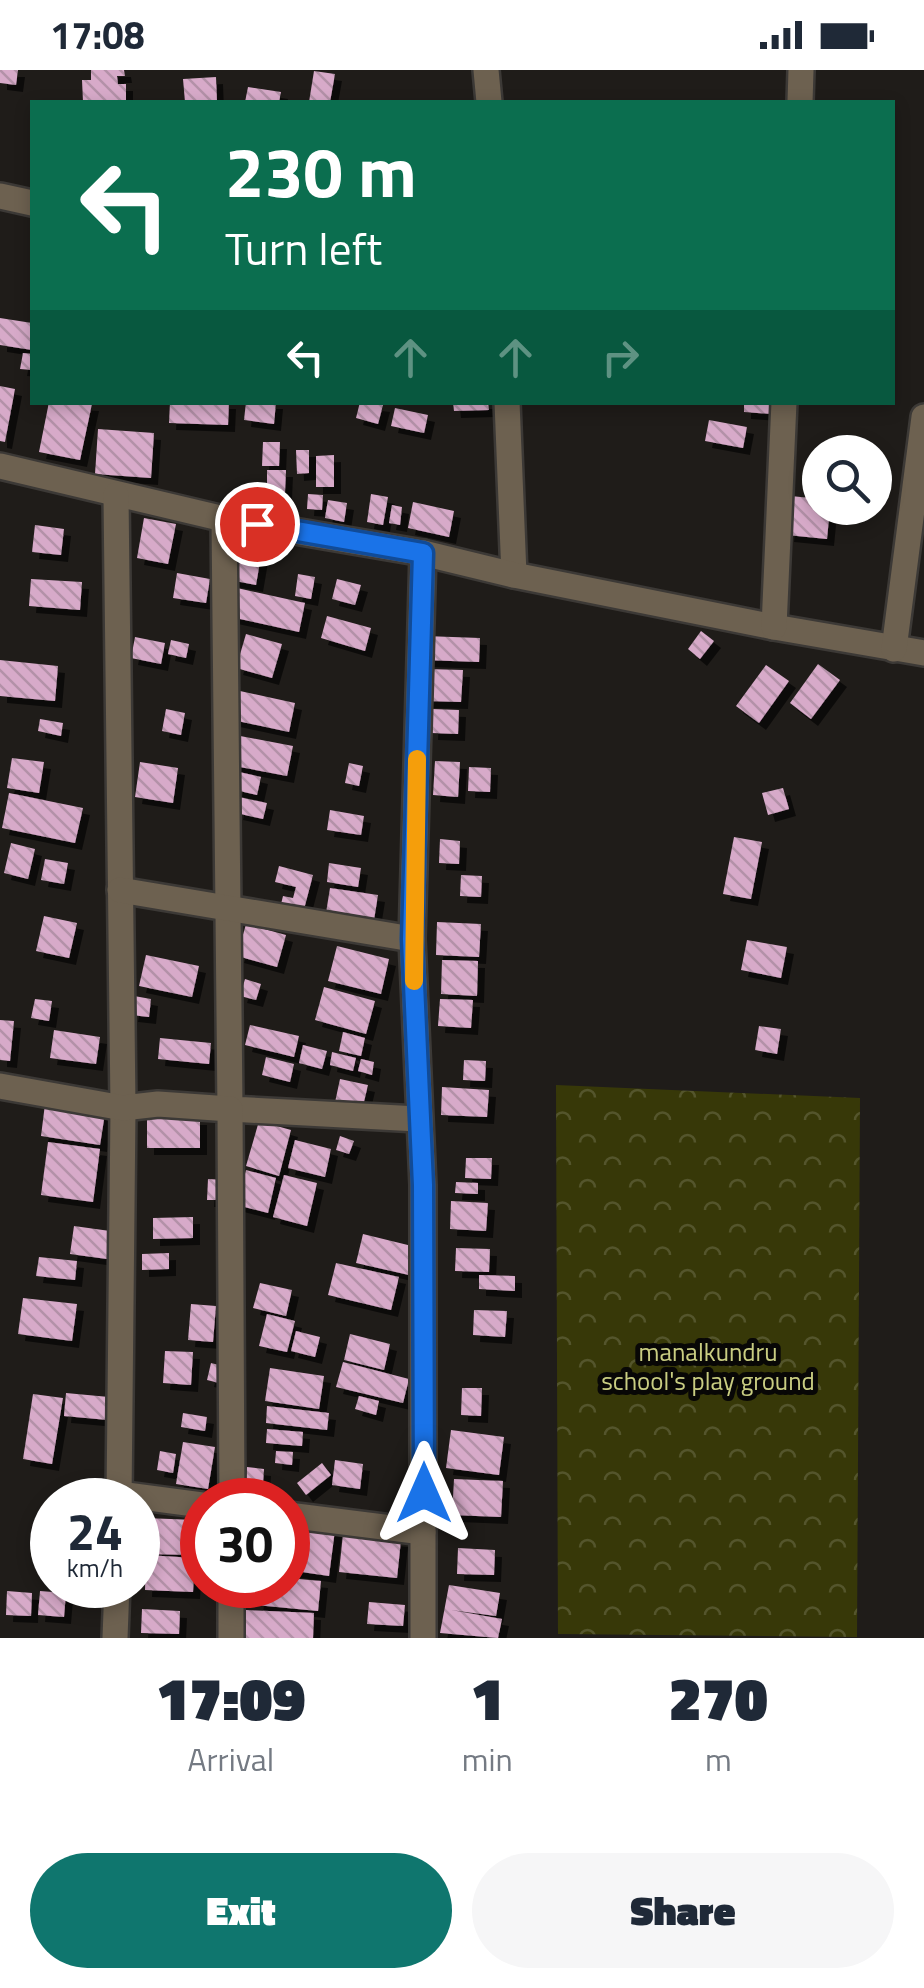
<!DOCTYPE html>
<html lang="en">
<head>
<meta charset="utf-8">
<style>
  body { margin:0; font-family:"Titillium Web",sans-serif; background:#f6f6f7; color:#1f2937; height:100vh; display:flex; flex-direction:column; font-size:38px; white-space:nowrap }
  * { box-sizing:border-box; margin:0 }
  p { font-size:32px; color:#747a83 }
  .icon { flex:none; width:55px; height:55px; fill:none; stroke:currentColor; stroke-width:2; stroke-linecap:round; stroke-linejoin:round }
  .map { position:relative; height:1568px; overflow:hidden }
  .details { display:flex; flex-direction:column; background:#fff; flex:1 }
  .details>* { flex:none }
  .banner { position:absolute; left:30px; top:30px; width:865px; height:305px; border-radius:0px; box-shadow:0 5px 15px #0003; background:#0b6e4f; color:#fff; overflow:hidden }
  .tools { position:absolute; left:802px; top:365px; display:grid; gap:20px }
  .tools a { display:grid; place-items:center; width:90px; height:90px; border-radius:50%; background:#fff; box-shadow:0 5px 15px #0003; font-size:50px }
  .speed { position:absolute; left:30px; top:1408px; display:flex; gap:20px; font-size:50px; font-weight:700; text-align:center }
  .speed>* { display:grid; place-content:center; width:130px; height:130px; border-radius:50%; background:#fff; box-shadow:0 5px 15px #0003; line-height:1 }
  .speed small { font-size:25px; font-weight:400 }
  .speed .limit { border:15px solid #d22; background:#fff; color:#111 }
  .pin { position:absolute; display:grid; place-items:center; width:85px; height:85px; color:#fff; margin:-42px; border:5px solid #fff; border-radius:50%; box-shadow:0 2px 10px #0007 }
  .me { position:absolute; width:110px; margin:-55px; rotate:0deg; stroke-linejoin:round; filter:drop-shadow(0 0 8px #0008) }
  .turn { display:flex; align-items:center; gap:35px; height:210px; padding:0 30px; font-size:45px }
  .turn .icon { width:130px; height:130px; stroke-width:2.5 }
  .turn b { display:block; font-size:70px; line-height:85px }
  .lanes { display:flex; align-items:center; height:95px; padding:0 30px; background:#0003; justify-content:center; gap:50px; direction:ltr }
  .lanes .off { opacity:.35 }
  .eta { display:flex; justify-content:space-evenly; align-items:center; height:170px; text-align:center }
  .eta b { font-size:60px; font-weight:800; line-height:70px }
  .primary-button { display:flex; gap:20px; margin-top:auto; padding:20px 30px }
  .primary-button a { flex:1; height:115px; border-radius:60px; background:#0f766e; color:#fff; font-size:40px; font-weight:800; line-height:115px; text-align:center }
  .primary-button a+a { background:#f6f6f7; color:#1f2937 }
  .status { display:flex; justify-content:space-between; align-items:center; height:70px; padding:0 50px; background:#fff; direction:ltr }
  .status svg { height:28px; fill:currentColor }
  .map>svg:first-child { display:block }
  .park { fill:url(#park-crowns) }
  .building { fill:url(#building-back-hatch); filter:url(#shadow) }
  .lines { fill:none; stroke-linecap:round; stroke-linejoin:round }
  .minor-casing { stroke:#3c3936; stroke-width:30 }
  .minor { stroke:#6d6150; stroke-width:25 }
  .route-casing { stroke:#114b97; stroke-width:25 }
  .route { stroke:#1a73e8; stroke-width:18 }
  .slow { stroke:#f59e0b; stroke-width:18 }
  .labels { text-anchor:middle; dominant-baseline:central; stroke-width:10; stroke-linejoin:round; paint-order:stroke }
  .park-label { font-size:25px; fill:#c9cd82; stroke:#080706 }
</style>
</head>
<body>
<div class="status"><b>17:08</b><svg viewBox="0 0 49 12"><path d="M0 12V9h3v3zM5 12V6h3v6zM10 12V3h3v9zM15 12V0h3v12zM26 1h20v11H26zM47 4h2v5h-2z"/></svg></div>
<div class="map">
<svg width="924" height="1568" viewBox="0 0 924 1568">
  <defs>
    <pattern id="park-crowns" width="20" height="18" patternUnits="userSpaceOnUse" patternTransform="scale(2.5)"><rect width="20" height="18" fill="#373808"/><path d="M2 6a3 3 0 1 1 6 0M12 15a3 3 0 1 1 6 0" fill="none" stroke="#54552c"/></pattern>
    <pattern id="building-back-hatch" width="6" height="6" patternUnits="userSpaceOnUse" patternTransform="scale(2.5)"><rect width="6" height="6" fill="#d7aac9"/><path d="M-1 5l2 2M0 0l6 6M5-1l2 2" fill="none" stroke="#b391a8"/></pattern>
    <filter id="shadow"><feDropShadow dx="7" dy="7" stdDeviation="0" flood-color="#0009"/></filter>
  </defs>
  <rect width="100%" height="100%" fill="#1f1c19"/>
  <path class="park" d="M556 1015 860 1028 857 1567 558 1564Z"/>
  <g class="building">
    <path d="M0 0H18L16 15 0 13Z"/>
    <path d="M91 0H124L125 6H117L118 14H126V32H83L82 10H91Z"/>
    <path d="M314 1 335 4 330 32H309Z"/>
    <path d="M216 7 217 32H185L183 9Z"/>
    <path d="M248 17 281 22 279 32H245Z"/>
    <path d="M0 248 32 253V280L0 275Z"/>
    <path d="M23 283 32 284V300L20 299Z"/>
    <path d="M0 316 15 319 5 372 0 371Z"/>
    <path d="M49 332 92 334 80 390 39 382Z"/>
    <path d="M170 332H229L228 355 169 353Z"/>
    <path d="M246 332H276L274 354 244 350Z"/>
    <path d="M360 332 383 335 378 354 356 348Z"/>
    <path d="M453 332H488L489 340 454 341Z"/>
    <path d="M744 332H772V344L744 342Z"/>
    <path d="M395 338 428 345 424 363 391 356Z"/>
    <path d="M709 350 747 357 743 378 705 371Z"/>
    <path d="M98 359 154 363 151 408 95 404Z"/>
    <path d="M263 372H280L279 396H262Z"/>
    <path d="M296 380H309V403L297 404Z"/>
    <path d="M334 385V417H316V386Z"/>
    <path d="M267 400H286L285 422H267Z"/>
    <path d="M308 424 323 425 322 440 307 439Z"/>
    <path d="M371 424 388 427 383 455 367 452Z"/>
    <path d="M791 426 820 429V438H830L827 469 787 465Z"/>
    <path d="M328 430 347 433 344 452 325 448Z"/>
    <path d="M413 432 454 441 449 467 408 458Z"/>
    <path d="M392 435 402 437 400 455 389 453Z"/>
    <path d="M144 448 176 454 168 494 137 488Z"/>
    <path d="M35 455 64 459 61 485 32 482Z"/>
    <path d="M238 469 263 474 256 515 230 510Z"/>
    <path d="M177 503 210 509 206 533 173 528Z"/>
    <path d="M298 504 315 507 311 529 295 526Z"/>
    <path d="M31 509 82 512 80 540 29 536Z"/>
    <path d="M337 509 361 515 355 535 332 529Z"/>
    <path d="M237 518 305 533 299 562 231 547Z"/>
    <path d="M327 546 371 558 365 581 321 568Z"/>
    <path d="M701 561 714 571 700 589 688 579Z"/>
    <path d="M246 564 282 574 272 608 236 598Z"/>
    <path d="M425 566 480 568 479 592 424 590Z"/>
    <path d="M135 567 165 573 161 594 131 588Z"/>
    <path d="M171 570 189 574 186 588 168 584Z"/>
    <path d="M0 590 58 596 55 631 0 626Z"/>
    <path d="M818 594 840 610 811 649 790 633Z"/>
    <path d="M766 595 789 611 759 653 736 636Z"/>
    <path d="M427 599 463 600 461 632 426 631Z"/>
    <path d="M240 621 295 633 289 662 233 650Z"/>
    <path d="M166 639 185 643 181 665 162 661Z"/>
    <path d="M432 639 459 640 458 664 431 663Z"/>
    <path d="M40 649 63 653 61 666 38 661Z"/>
    <path d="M235 665 293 676 287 706 229 695Z"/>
    <path d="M12 688 44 692 39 723 7 718Z"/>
    <path d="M435 691 460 692 458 727 433 725Z"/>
    <path d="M140 692 178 698 173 733 135 727Z"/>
    <path d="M349 693 363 696 359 716 345 713Z"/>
    <path d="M469 697 491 698 490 722 468 721Z"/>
    <path d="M239 702 261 707 257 725 235 720Z"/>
    <path d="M783 718 789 739 768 745 762 723Z"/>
    <path d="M9 723 83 738 75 773 2 758Z"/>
    <path d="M239 727 267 733 263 749 236 743Z"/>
    <path d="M330 740 364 746 361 765 327 760Z"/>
    <path d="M734 767 762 772 751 829 723 824Z"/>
    <path d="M440 769 460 771 459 794 439 793Z"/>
    <path d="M11 773 35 779 28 809 4 803Z"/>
    <path d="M45 789 68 793 64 814 41 810Z"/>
    <path d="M329 793 361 798 358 817 327 812Z"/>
    <path d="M279 796 313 805 303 843 280 838 283 826 293 828 296 817 275 812Z"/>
    <path d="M461 805 482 806 481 827 460 826Z"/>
    <path d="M330 818 378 825 373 856 325 849Z"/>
    <path d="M44 846 77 853 69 888 36 881Z"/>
    <path d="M437 852 481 854 479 887 436 885Z"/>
    <path d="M246 854 286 865 277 897 237 886Z"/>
    <path d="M747 870 787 877 781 908 741 900Z"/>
    <path d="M337 876 389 889 381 924 328 911Z"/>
    <path d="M146 885 199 896 192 927 139 916Z"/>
    <path d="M442 890 478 891 477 926 441 924Z"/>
    <path d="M245 909 261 914 256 930 240 926Z"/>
    <path d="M324 917 375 931 366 964 315 950Z"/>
    <path d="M134 926 151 929 149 947 131 945Z"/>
    <path d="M35 929 52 931 49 951 31 948Z"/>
    <path d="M440 929 473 930 471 958 438 956Z"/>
    <path d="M0 950 14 951 10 991 0 990Z"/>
    <path d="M250 955 299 966 294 987 245 975Z"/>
    <path d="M759 956 781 959 777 984 755 980Z"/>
    <path d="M54 960 100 967 96 994 50 988Z"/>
    <path d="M343 962 365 968 361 986 339 981Z"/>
    <path d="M160 968 211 973 209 994 158 989Z"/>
    <path d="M303 975 327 981 322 999 299 993Z"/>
    <path d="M332 982 356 988 353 1001 330 995Z"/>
    <path d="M266 987 294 994 290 1012 262 1005Z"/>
    <path d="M361 989 374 992 372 1005 358 1001Z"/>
    <path d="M464 990 486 991 485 1011 463 1010Z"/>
    <path d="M340 1009 368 1015 361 1044 334 1037Z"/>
    <path d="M442 1017 489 1020 487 1047 441 1045Z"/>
    <path d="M45 1034 105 1043 100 1075 41 1066Z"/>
    <rect x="147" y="1048" width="53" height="30"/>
    <path d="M259 1051 291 1060 279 1106 246 1096Z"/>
    <path d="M340 1066 354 1071 349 1084 336 1080Z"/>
    <path d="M295 1070 331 1079 325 1107 288 1098Z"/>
    <path d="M48 1072 100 1079 93 1132 41 1125Z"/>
    <path d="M466 1088H492L491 1109 465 1108Z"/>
    <path d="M246 1100 276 1108 268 1143 237 1135Z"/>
    <path d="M284 1105 317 1113 307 1156 273 1147Z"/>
    <path d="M208 1109 225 1110V1130H207Z"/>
    <path d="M456 1112 478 1113V1124L455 1123Z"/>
    <path d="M451 1131 488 1133 486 1161 450 1159Z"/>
    <path d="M193 1147V1168L153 1169V1148Z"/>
    <path d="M74 1156 110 1161 107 1189 70 1184Z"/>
    <path d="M363 1164 416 1177 409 1205 356 1193Z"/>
    <path d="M456 1178 490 1179 489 1202 455 1201Z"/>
    <path d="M169 1183V1199L142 1200V1184Z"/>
    <path d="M39 1187 77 1191 75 1210 36 1206Z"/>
    <path d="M336 1193 399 1207 391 1240 328 1225Z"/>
    <path d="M479 1205 515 1206V1221L479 1219Z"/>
    <path d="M260 1213 292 1220 286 1246 253 1238Z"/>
    <path d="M23 1228 77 1234 72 1271 18 1264Z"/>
    <path d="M191 1234 216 1236 213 1272 188 1270Z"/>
    <path d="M474 1240 507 1241 505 1267 473 1265Z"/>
    <path d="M267 1244 295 1251 287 1282 259 1276Z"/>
    <path d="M296 1261 320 1267 315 1287 291 1281Z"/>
    <path d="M350 1264 390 1274 384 1300 344 1290Z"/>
    <path d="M165 1281 193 1282 191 1315 163 1313Z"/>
    <path d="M343 1292 409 1309 403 1333 336 1317Z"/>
    <path d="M211 1293 227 1297 223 1314 207 1310Z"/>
    <path d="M270 1298 324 1306 319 1339 265 1331Z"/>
    <path d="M462 1318H482L481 1346 461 1345Z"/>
    <path d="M66 1323 109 1327 108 1350 64 1346Z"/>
    <path d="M33 1324 63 1328 52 1394 23 1389Z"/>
    <path d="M359 1326 379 1331 376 1345 355 1339Z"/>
    <path d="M267 1336 329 1343 327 1360 266 1353Z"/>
    <path d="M183 1343 207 1347 205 1361 181 1357Z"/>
    <path d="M267 1359 303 1362 302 1376 266 1373Z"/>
    <path d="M451 1360 504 1367 499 1405 446 1398Z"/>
    <path d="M183 1372 215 1377 208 1419 176 1414Z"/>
    <path d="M160 1381 176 1384 173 1403 157 1400Z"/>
    <path d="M276 1381 293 1382 292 1395 275 1393Z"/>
    <path d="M335 1390 363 1394 360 1419 332 1415Z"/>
    <path d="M322 1393 331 1405 306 1425 297 1413Z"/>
    <path d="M247 1397 264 1399 263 1413 246 1412Z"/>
    <path d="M454 1409 503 1411 501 1447 452 1445Z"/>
    <path d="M145 1448 196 1450 194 1485 144 1484Z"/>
    <path d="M288 1454 335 1460 329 1506 288 1500Z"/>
    <path d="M343 1464 401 1470 397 1508 339 1502Z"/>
    <path d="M39 1473 52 1474V1503L37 1502Z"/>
    <path d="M458 1478 495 1480 494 1505 457 1504Z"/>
    <path d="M146 1485 195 1488 193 1522 145 1520Z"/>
    <path d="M288 1508 321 1511 318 1541 256 1535 259 1515H288Z"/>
    <path d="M449 1515 500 1523 496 1546 451 1540 502 1549 498 1568 440 1563Z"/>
    <path d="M7 1521 32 1523 31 1546 6 1545Z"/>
    <path d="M40 1521 66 1523 64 1547 38 1545Z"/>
    <path d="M369 1532 405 1535 403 1556 367 1554Z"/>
    <path d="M142 1539 180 1541 179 1564 141 1563Z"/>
    <path d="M246 1540 314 1543 313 1568H245Z"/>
  </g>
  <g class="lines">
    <g class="minor-casing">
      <g id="minor">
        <path d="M486 0 489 32"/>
        <path d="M800 32 801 0"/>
        <path d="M0 126 32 133"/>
        <path d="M507 332 514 505"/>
        <path d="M0 396 224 449 423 483 514 505 774 557 924 583"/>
        <path d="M116 425 123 1038 119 1430"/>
        <path d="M224 449 230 1039 418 1049"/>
        <path d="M774 557 784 332"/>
        <path d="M894 579 924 347"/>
        <path d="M120 820 412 869"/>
        <path d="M0 1016 123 1038 158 1034 230 1039 232 1430"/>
        <path d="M119 1424 202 1435"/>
        <path d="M288 1445 423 1462"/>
        <path d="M115 1568 117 1515"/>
        <path d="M231 1568V1515"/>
        <path d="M423 1568V1115L412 869 423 483"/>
      </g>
    </g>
    <use href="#minor" class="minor"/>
  </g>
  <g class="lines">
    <g class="route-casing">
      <path id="route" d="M257 454 423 483 412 869 423 1115 424 1423"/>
    </g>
    <use href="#route" class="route"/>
    <path class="slow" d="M414 911 417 689"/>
  </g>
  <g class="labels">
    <g class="park-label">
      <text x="708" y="1282">manalkundru<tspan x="708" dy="29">school's play ground</tspan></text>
    </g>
  </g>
</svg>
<div class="tools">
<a><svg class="icon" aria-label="search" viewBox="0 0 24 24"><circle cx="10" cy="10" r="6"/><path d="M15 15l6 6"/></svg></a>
</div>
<div class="speed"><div>24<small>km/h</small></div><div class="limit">30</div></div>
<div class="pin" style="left:257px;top:454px;background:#d93025"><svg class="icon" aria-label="arrive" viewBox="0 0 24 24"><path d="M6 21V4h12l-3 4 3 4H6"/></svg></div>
<svg class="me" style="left:424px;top:1423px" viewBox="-20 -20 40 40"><path d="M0-17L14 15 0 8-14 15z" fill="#1a73e8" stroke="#fff" stroke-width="4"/></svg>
<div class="banner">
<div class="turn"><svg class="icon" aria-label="left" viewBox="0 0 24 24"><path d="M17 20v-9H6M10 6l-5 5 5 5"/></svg><div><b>230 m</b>Turn left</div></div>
<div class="lanes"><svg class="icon" aria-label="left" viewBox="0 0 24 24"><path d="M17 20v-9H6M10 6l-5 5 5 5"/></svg><svg class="icon off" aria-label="ahead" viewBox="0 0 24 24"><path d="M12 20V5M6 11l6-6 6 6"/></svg><svg class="icon off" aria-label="ahead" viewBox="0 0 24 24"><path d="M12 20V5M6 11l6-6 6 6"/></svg><svg class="icon off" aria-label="right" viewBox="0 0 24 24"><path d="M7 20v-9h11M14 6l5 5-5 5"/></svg></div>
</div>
</div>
<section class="details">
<div class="eta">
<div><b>17:09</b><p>Arrival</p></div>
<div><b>1</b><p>min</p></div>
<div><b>270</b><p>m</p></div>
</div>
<div class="primary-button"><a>Exit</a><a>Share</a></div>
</section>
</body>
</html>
